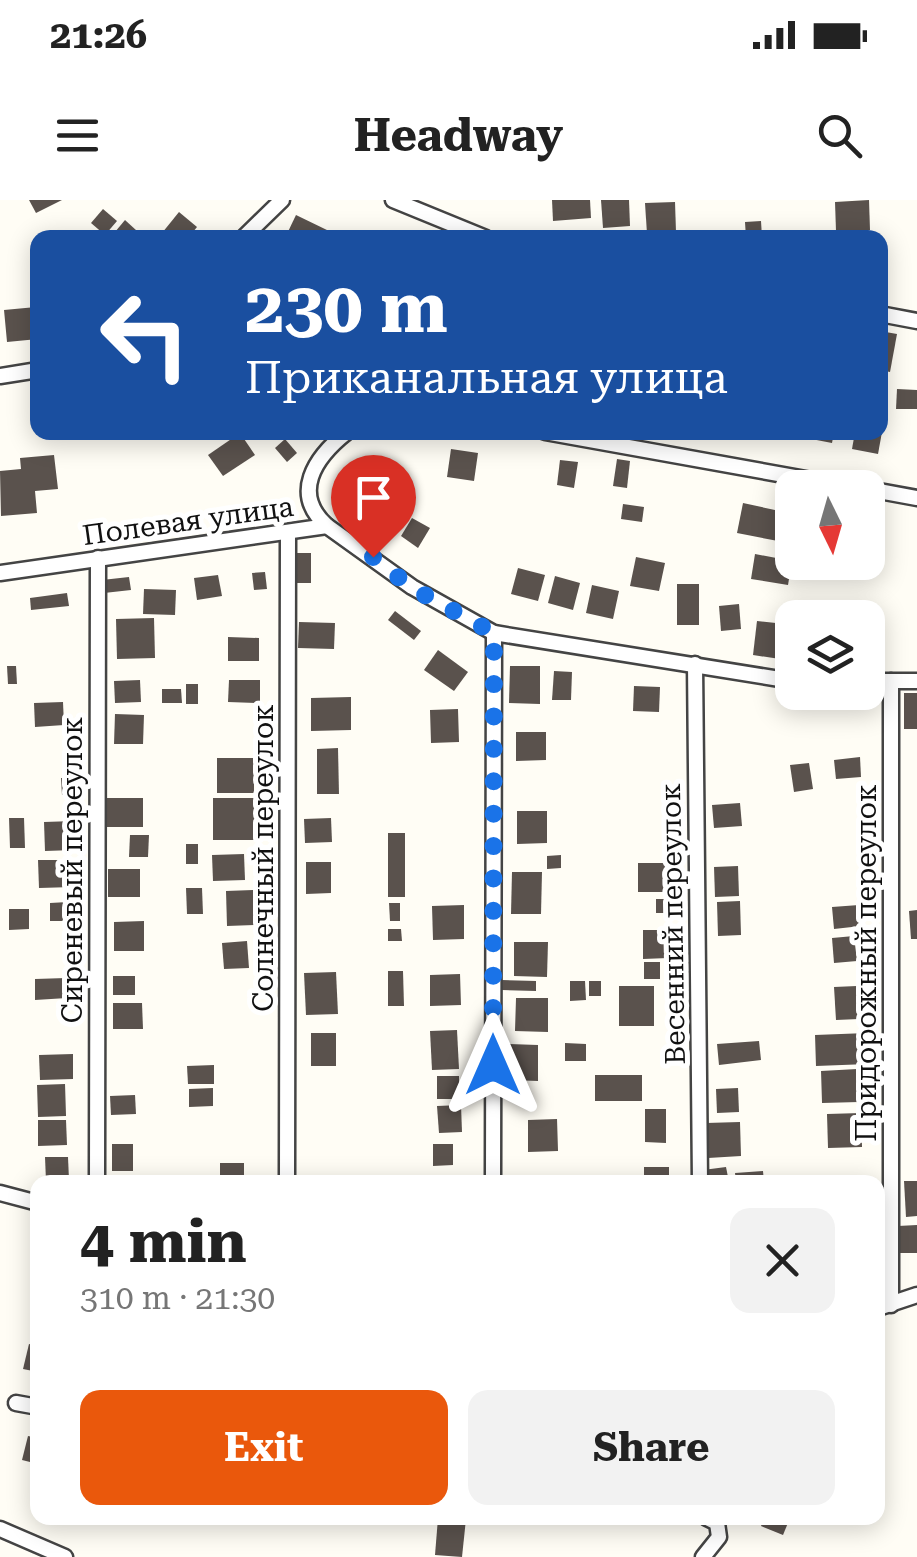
<!DOCTYPE html>
<html lang="en">
<head>
<meta charset="utf-8">
<style>
  body { margin:0; font-family:"Roboto Serif",serif; background:#f2f2f2; color:#222; height:100vh; display:flex; flex-direction:column; font-size:38px; white-space:nowrap }
  * { box-sizing:border-box; margin:0 }
  p { font-size:32px; color:#767676 }
  .icon { flex:none; width:55px; height:55px; fill:none; stroke:currentColor; stroke-width:2; stroke-linecap:round; stroke-linejoin:round }
  .map { position:relative; flex:1; overflow:hidden }
  .drawer { position:absolute; left:30px; top:975px; width:855px; height:350px; display:flex; flex-direction:column; background:#fff; border-radius:20px; box-shadow:0 5px 25px #0003 }
  .drawer>* { flex:none }
  .hud { position:absolute; left:30px; top:30px; width:858px; height:210px; border-radius:20px; box-shadow:0 5px 25px #0003; background:#1a4fa0; color:#fff; overflow:hidden }
  .needle { width:65px; rotate:175deg }
  .buttons { position:absolute; left:775px; top:270px; display:grid; gap:20px }
  .buttons a { display:grid; place-items:center; width:110px; height:110px; border-radius:20px; background:#fff; box-shadow:0 5px 25px #0003; font-size:50px }
  .pin { position:absolute; display:grid; place-items:center; width:85px; height:85px; color:#fff; margin:-102px -42px; border-radius:50% 50% 50% 0; rotate:-45deg; box-shadow:0 0 10px #0007 }
  .pin .icon { rotate:45deg }
  .me { position:absolute; width:110px; margin:-55px; rotate:0deg; stroke-linejoin:round; filter:drop-shadow(0 0 8px #0008) }
  .turn { display:flex; align-items:center; gap:35px; height:210px; padding:0 50px; font-size:45px }
  .turn .icon { width:130px; height:130px; stroke-width:2.5 }
  .turn b { display:block; font-size:70px; line-height:85px }
  .round { display:grid; place-items:center; flex:none; width:105px; height:105px; border-radius:20px; background:#f2f2f2 }
  .summary { display:flex; align-items:center; justify-content:space-between; height:170px; padding:0 50px }
  h1 { font-size:60px; font-weight:700; line-height:75px }
  .action { display:flex; gap:20px; margin-top:auto; padding:20px 50px }
  .action a { flex:1; height:115px; border-radius:20px; background:#ea580c; color:#fff; font-size:40px; font-weight:700; line-height:115px; text-align:center }
  .action a+a { background:#f2f2f2; color:#222 }
  .status { display:flex; justify-content:space-between; align-items:center; height:70px; padding:0 50px; background:#fff; direction:ltr }
  .status svg { height:28px; fill:currentColor }
  header { display:flex; justify-content:space-between; align-items:center; height:130px; padding:0 50px; background:#fff; font-size:45px; font-weight:700 }
  .map>svg:first-child { display:block }
  .building { fill:#5a524d }
  .lines { fill:none; stroke-linecap:round; stroke-linejoin:round }
  .minor-casing { stroke:#444; stroke-width:19 }
  .minor { stroke:#fff; stroke-width:14 }
  .route { stroke:#1a73e8; stroke-width:18; stroke-dasharray:0 32.4 }
  .labels { text-anchor:middle; dominant-baseline:central; stroke-width:10; stroke-linejoin:round; paint-order:stroke }
  .street-label { font-size:28px; fill:#111; stroke:#fff }
</style>
</head>
<body>
<div class="status"><b>21:26</b><svg viewBox="0 0 49 12"><path d="M0 12V9h3v3zM5 12V6h3v6zM10 12V3h3v9zM15 12V0h3v12zM26 1h20v11H26zM47 4h2v5h-2z"/></svg></div>
<header><svg class="icon" aria-label="menu" viewBox="0 0 24 24"><path d="M4 6h16M4 12h16M4 18h16"/></svg>Headway<svg class="icon" aria-label="search" viewBox="0 0 24 24"><circle cx="10" cy="10" r="6"/><path d="M15 15l6 6"/></svg></header>
<div class="map">
<svg width="917" height="1357" viewBox="0 0 917 1357">
  <rect width="100%" height="100%" fill="#fffdf5"/>
  <g class="building">
    <path d="M29 0H62L36 13Z"/>
    <path d="M552 0H590L591 18 553 21Z"/>
    <path d="M601 0H629L630 26 603 28Z"/>
    <path d="M869 0 870 30 836 31 835 2Z"/>
    <path d="M675 2 676 32 647 34 645 3Z"/>
    <path d="M103 9 117 21 105 35 91 23Z"/>
    <path d="M179 12 197 27 188 38H158Z"/>
    <path d="M296 15 329 31 326 38H285Z"/>
    <path d="M125 20 137 31 132 38H110Z"/>
    <path d="M761 21 762 38H746L745 22Z"/>
    <path d="M36 107 38 139 7 142 4 110Z"/>
    <path d="M880 131 897 134 890 172 880 170Z"/>
    <path d="M897 189 917 190V209H896Z"/>
    <path d="M802 232H834L832 243 801 237Z"/>
    <path d="M855 232H882L878 254 852 249Z"/>
    <path d="M240 233 255 255 223 276 208 255Z"/>
    <path d="M285 239 297 253 287 262 275 248Z"/>
    <path d="M451 249 478 253 474 281 447 277Z"/>
    <path d="M54 255 58 289 35 291 37 313 1 316 0 271 21 269 20 258Z"/>
    <path d="M617 259 630 261 627 288 613 286Z"/>
    <path d="M560 260 578 262 574 288 557 285Z"/>
    <path d="M743 303 784 312 778 341 737 333Z"/>
    <path d="M623 304 644 307 642 322 621 319Z"/>
    <path d="M412 318 430 328 418 348 401 336Z"/>
    <path d="M293 353H311V383H292Z"/>
    <path d="M755 354 792 361 788 385 751 379Z"/>
    <path d="M636 357 665 363 659 391 630 386Z"/>
    <path d="M518 368 545 375 538 401 511 394Z"/>
    <path d="M265 372 267 389 254 390 252 373Z"/>
    <path d="M218 375 222 396 197 400 194 378Z"/>
    <path d="M555 376 580 383 573 410 548 403Z"/>
    <path d="M129 377 131 390 104 393 102 380Z"/>
    <rect x="677" y="384" width="22" height="41"/>
    <path d="M592 385 619 391 613 419 586 413Z"/>
    <path d="M144 389 176 390 175 415 143 414Z"/>
    <path d="M67 393 69 406 31 410 30 398Z"/>
    <path d="M837 400 838 418H805V402Z"/>
    <path d="M739 404 741 429 721 431 719 406Z"/>
    <path d="M395 411 421 431 414 440 388 420Z"/>
    <path d="M154 418 155 458 117 459 116 419Z"/>
    <path d="M757 421 785 424 780 459 753 455Z"/>
    <path d="M299 422 335 423 334 449 298 448Z"/>
    <path d="M228 437 259 438V461H228Z"/>
    <path d="M438 450 468 472 454 491 424 470Z"/>
    <path d="M7 466H16L17 484H8Z"/>
    <path d="M510 466H540V504L509 503Z"/>
    <path d="M554 471 572 472 571 500H552Z"/>
    <path d="M140 480 141 502 115 503 114 481Z"/>
    <path d="M229 480H260V503L228 502Z"/>
    <rect x="186" y="484" width="12" height="20"/>
    <path d="M634 486 660 487 659 512 633 511Z"/>
    <path d="M162 489H181L182 503H162Z"/>
    <rect x="904" y="493" width="13" height="36"/>
    <path d="M351 497V530L311 531V498Z"/>
    <path d="M63 502 64 525 35 527 34 503Z"/>
    <path d="M458 509 459 542 431 543 430 510Z"/>
    <path d="M115 514 144 515 143 544H114Z"/>
    <path d="M516 532H546V560L516 561Z"/>
    <path d="M338 548 339 594H317V549Z"/>
    <path d="M860 557 861 577 836 579 834 560Z"/>
    <rect x="217" y="558" width="37" height="35"/>
    <path d="M809 563 813 589 794 592 790 565Z"/>
    <path d="M61 578H76L77 594 62 595Z"/>
    <rect x="103" y="598" width="40" height="29"/>
    <path d="M213 598H264L265 640H213Z"/>
    <path d="M740 603 742 626 714 628 712 605Z"/>
    <path d="M517 611H547V643L517 644Z"/>
    <path d="M9 618H24L25 648H10Z"/>
    <path d="M331 618 332 642 305 643 304 619Z"/>
    <path d="M74 621V650L45 651 44 622Z"/>
    <rect x="388" y="633" width="17" height="64"/>
    <path d="M130 635H149L148 657H129Z"/>
    <rect x="186" y="644" width="12" height="20"/>
    <path d="M244 654 245 680 213 681 212 655Z"/>
    <path d="M561 655V668L547 669V656Z"/>
    <path d="M38 660H72L73 687 39 688Z"/>
    <path d="M306 662H331V693L306 694Z"/>
    <rect x="638" y="663" width="28" height="29"/>
    <path d="M738 666 739 696 715 697 714 667Z"/>
    <rect x="108" y="669" width="32" height="28"/>
    <path d="M512 672H542L541 714H511Z"/>
    <path d="M186 688H202L203 714H187Z"/>
    <path d="M253 690 254 725 227 726 226 691Z"/>
    <rect x="656" y="699" width="19" height="14"/>
    <path d="M740 701 741 735 718 736 717 702Z"/>
    <path d="M68 702 69 721H50V703Z"/>
    <path d="M389 703H400V721H390Z"/>
    <path d="M464 705V739L433 740 432 706Z"/>
    <path d="M859 705 861 726 834 729 832 707Z"/>
    <path d="M9 709H29V729L9 730Z"/>
    <path d="M917 710V739H911L909 711Z"/>
    <path d="M144 721V751H114V722Z"/>
    <path d="M388 729H401L402 741H388Z"/>
    <path d="M643 730H668V758L643 759Z"/>
    <path d="M854 736 857 761 834 763 832 738Z"/>
    <path d="M247 741 249 768 224 769 222 743Z"/>
    <path d="M514 742H548L547 777 514 776Z"/>
    <rect x="644" y="762" width="16" height="17"/>
    <path d="M388 771H403L404 806H388Z"/>
    <path d="M336 772 338 814 306 815 304 773Z"/>
    <path d="M460 774 461 805 430 806V775Z"/>
    <rect x="113" y="776" width="22" height="19"/>
    <path d="M66 778 67 798 35 800V779Z"/>
    <path d="M502 780 536 781V791L502 790Z"/>
    <path d="M570 781H585L586 800 570 801Z"/>
    <rect x="589" y="781" width="12" height="15"/>
    <rect x="619" y="786" width="35" height="40"/>
    <path d="M857 786 859 819 836 820 834 787Z"/>
    <path d="M516 798H548V832L515 831Z"/>
    <path d="M113 803H142L143 829H113Z"/>
    <path d="M457 830 459 869 432 870 430 831Z"/>
    <rect x="311" y="833" width="25" height="33"/>
    <path d="M867 833 868 864 816 866 815 835Z"/>
    <path d="M759 841 761 860 719 865 717 844Z"/>
    <path d="M565 843 586 844V861H565Z"/>
    <path d="M509 844 538 845V881L509 880Z"/>
    <path d="M73 854V879L40 880 39 855Z"/>
    <path d="M214 865V884H188L187 866Z"/>
    <path d="M857 869 859 902 822 903 821 871Z"/>
    <rect x="595" y="875" width="47" height="26"/>
    <rect x="437" y="876" width="22" height="23"/>
    <path d="M65 884 66 916 38 917 37 885Z"/>
    <path d="M213 888V906L189 907V889Z"/>
    <path d="M738 888 739 912 717 913 716 889Z"/>
    <path d="M135 895 136 914 111 915 110 896Z"/>
    <path d="M461 905 462 932 439 933 437 906Z"/>
    <path d="M645 909H666V943L645 942Z"/>
    <path d="M861 913 862 947 828 948 827 914Z"/>
    <path d="M557 919 558 951 528 952V920Z"/>
    <path d="M38 920H66L67 945 38 946Z"/>
    <path d="M740 922 741 956 708 958 706 923Z"/>
    <rect x="112" y="944" width="21" height="27"/>
    <path d="M433 944H453V965L433 966Z"/>
    <path d="M45 957H68L69 980 46 981Z"/>
    <rect x="220" y="963" width="24" height="19"/>
    <rect x="644" y="967" width="25" height="15"/>
    <path d="M726 967 729 982H705L703 970Z"/>
    <path d="M763 971 764 982H736L735 973Z"/>
    <path d="M904 981H917V1016L906 1017Z"/>
    <path d="M917 1025V1053H899L898 1026Z"/>
    <path d="M29 1144 38 1146V1172L23 1169Z"/>
    <path d="M28 1236 38 1238V1264L22 1260Z"/>
    <path d="M438 1318 466 1319 462 1357 435 1355Z"/>
    <path d="M764 1318H790L783 1335 761 1326Z"/>
  </g>
  <g class="lines">
    <g class="minor-casing">
      <g id="minor">
        <path d="M393 0 486 38"/>
        <path d="M243 38 282 0"/>
        <path d="M880 114 917 121"/>
        <path d="M0 176 38 170"/>
        <path d="M545 232 856 288"/>
        <path d="M868 289 917 298"/>
        <path d="M327 326 412 387 494 433 792 481"/>
        <path d="M0 373 327 326C291 294 314 258 347 232"/>
        <path d="M695 464 700 982"/>
        <path d="M868 481H917"/>
        <path d="M891 481V1105"/>
        <path d="M97 982 98 358"/>
        <path d="M287 982 288 333"/>
        <path d="M493 982 494 433"/>
        <path d="M0 993 38 1003"/>
        <path d="M878 1108 917 1095"/>
        <path d="M16 1203 38 1207"/>
        <path d="M0 1329 65 1357"/>
        <path d="M703 1357 719 1337 717 1323 707 1318"/>
      </g>
    </g>
    <use href="#minor" class="minor"/>
  </g>
  <g class="lines">
    <path class="route" d="M373 357 412 388 494 433 493 865"/>
  </g>
  <g class="labels">
    <g class="street-label">
      <text transform="translate(188 321) rotate(-8)">Полевая улица</text>
      <text transform="translate(263 658) rotate(-90)">Солнечный переулок</text>
      <text transform="translate(72 670) rotate(-90)">Сиреневый переулок</text>
      <text transform="translate(673 724) rotate(-91)">Весенний переулок</text>
      <text transform="translate(866 763) rotate(-90)">Придорожный переулок</text>
    </g>
  </g>
</svg>
<div class="buttons">
<a><svg class="needle" viewBox="-14 -14 28 28"><path d="M0-13l5 13h-10z" fill="#e53935"/><path d="M0 13l5-13h-10z" fill="#767676"/></svg></a>
<a><svg class="icon" aria-label="layers" viewBox="0 0 24 24"><path d="M12 4l9 5-9 5-9-5zM3 14l9 5 9-5"/></svg></a>
</div>
<div class="pin" style="left:373px;top:357px;background:#d93025"><svg class="icon" aria-label="arrive" viewBox="0 0 24 24"><path d="M6 21V4h12l-3 4 3 4H6"/></svg></div>
<svg class="me" style="left:493px;top:865px" viewBox="-20 -20 40 40"><path d="M0-17L14 15 0 8-14 15z" fill="#1a73e8" stroke="#fff" stroke-width="4"/></svg>
<div class="hud">
<div class="turn"><svg class="icon" aria-label="left" viewBox="0 0 24 24"><path d="M17 20v-9H6M10 6l-5 5 5 5"/></svg><div><b>230 m</b>Приканальная улица</div></div>
</div>
<section class="drawer">
<div class="summary"><div><h1>4 min</h1><p>310 m · 21:30</p></div><a class="round"><svg class="icon" aria-label="close" viewBox="0 0 24 24"><path d="M6 6l12 12M18 6L6 18"/></svg></a></div>
<div class="action"><a>Exit</a><a>Share</a></div>
</section>
</div>
</body>
</html>
